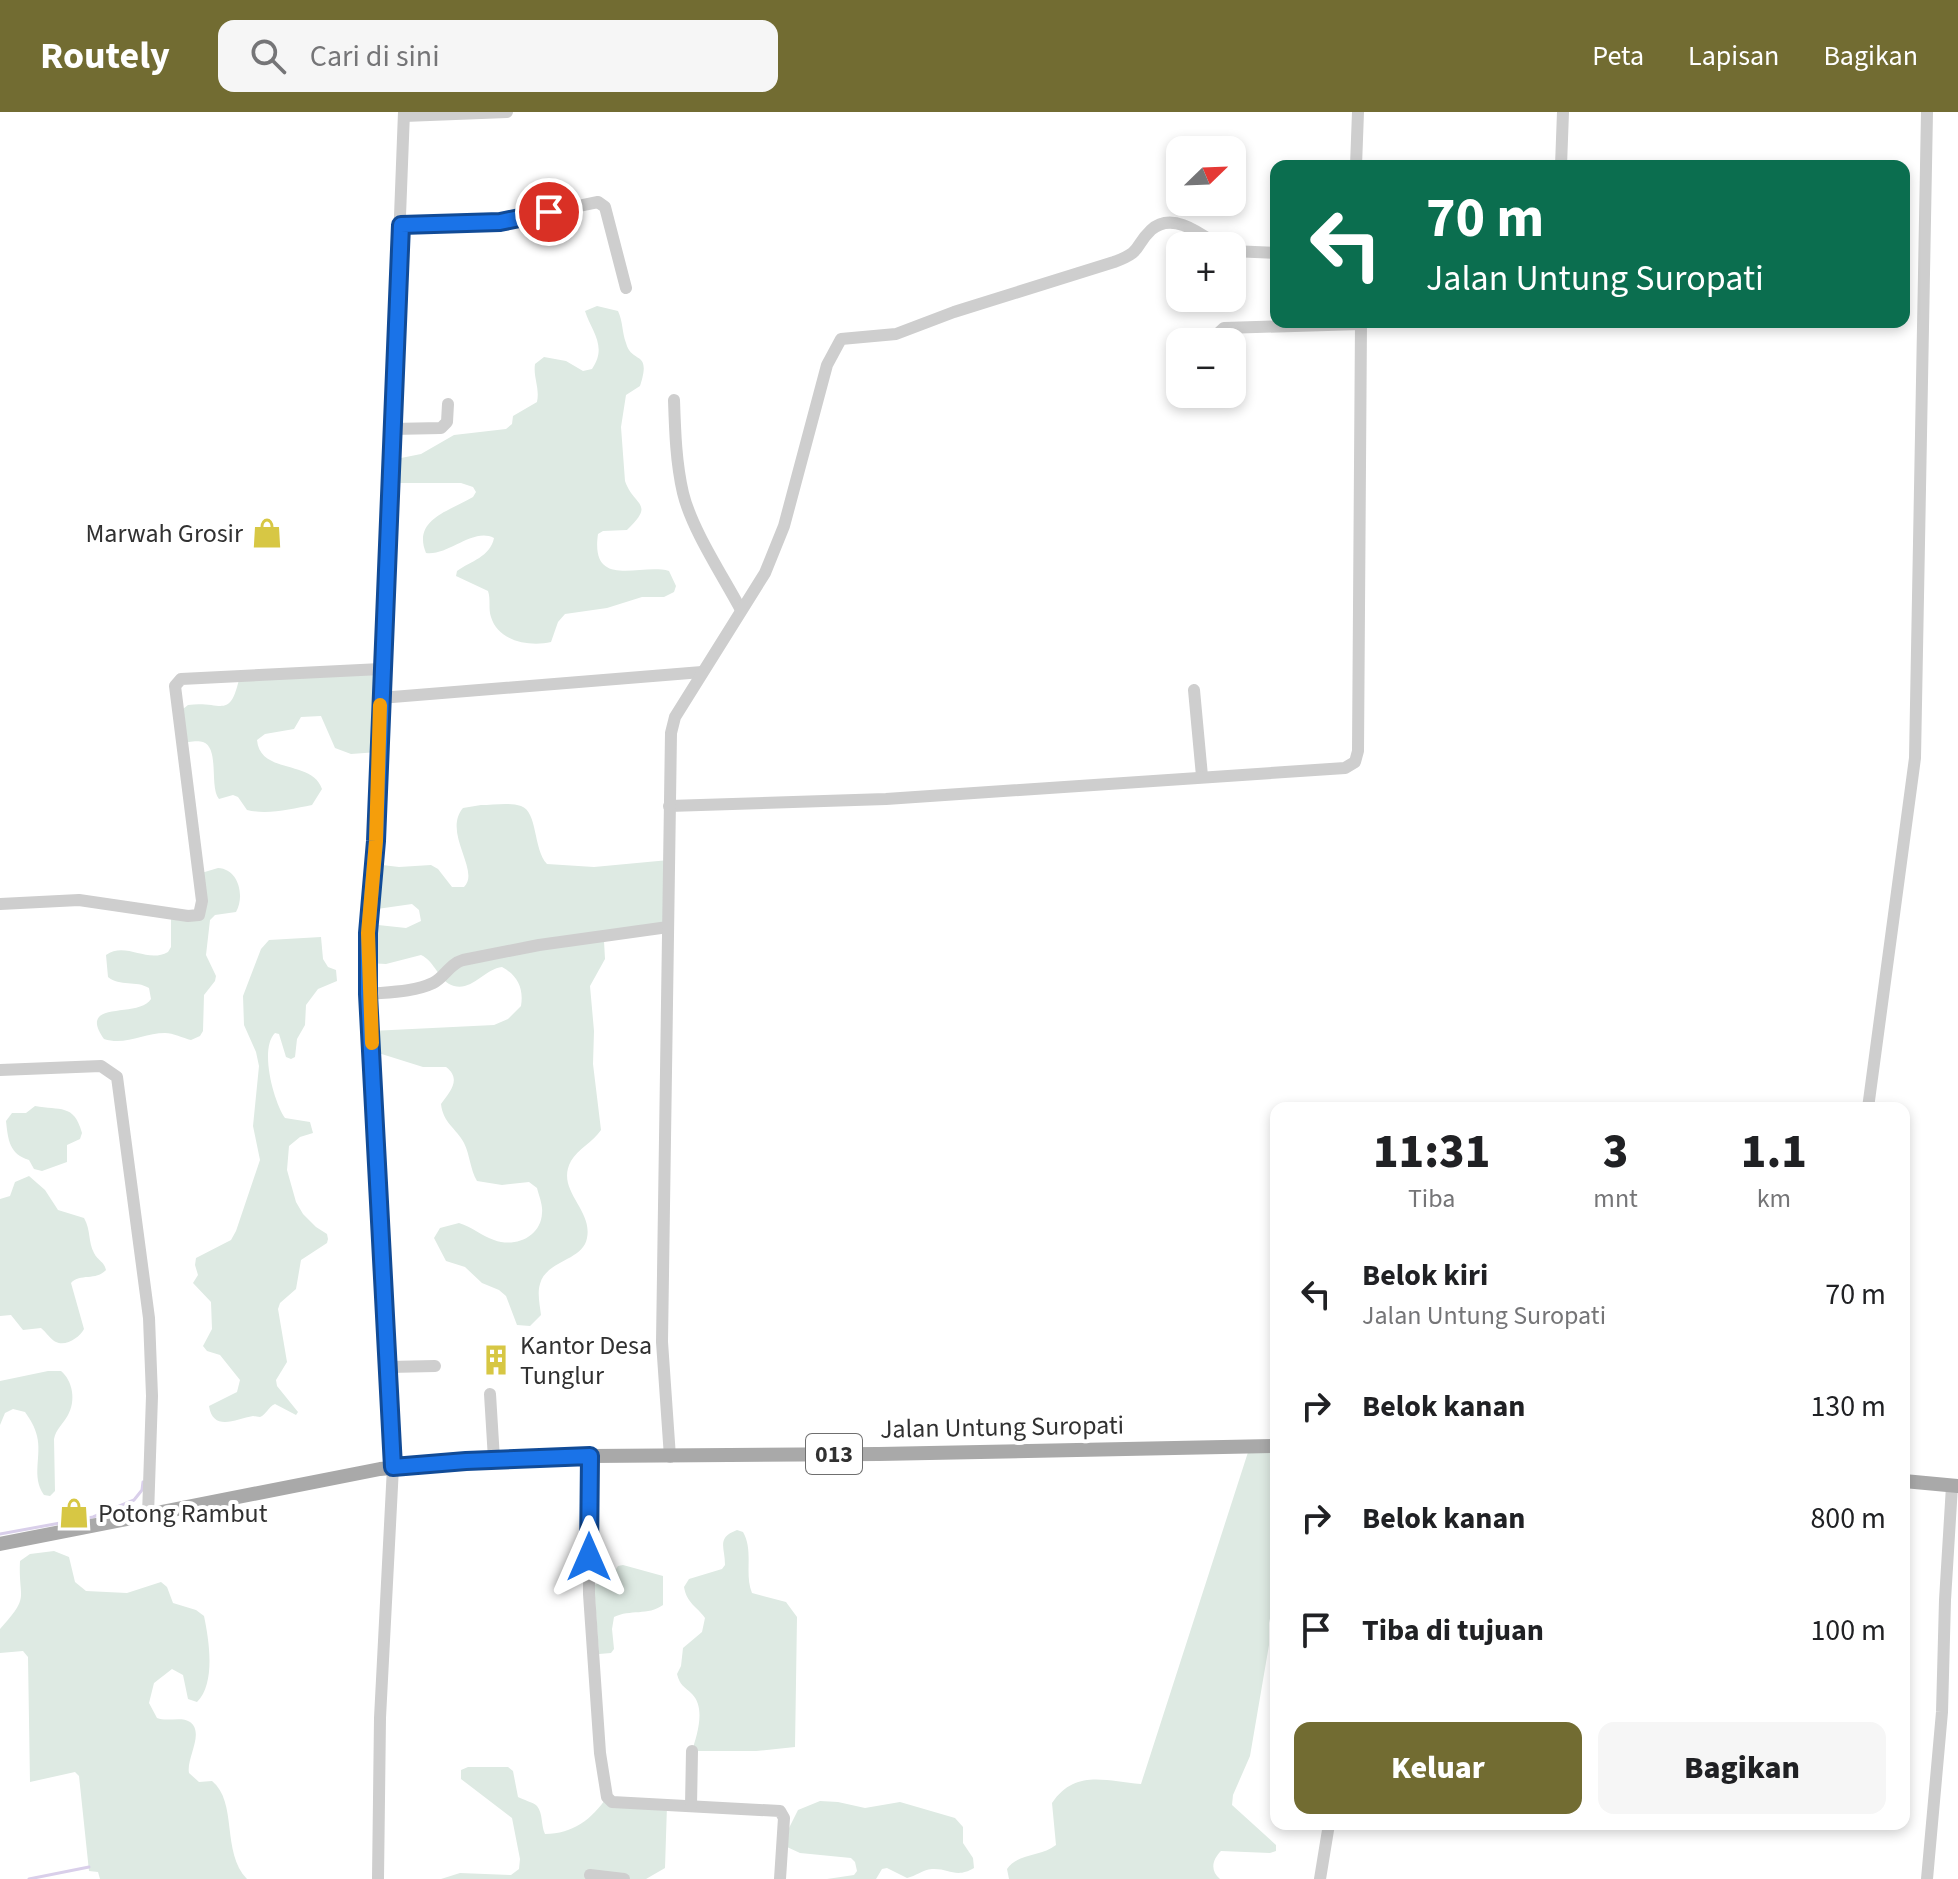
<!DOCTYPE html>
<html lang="id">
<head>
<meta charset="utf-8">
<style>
  body { margin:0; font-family:"Source Sans 3",sans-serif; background:#f6f6f6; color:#202124; height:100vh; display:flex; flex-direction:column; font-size:30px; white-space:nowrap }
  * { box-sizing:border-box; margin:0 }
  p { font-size:26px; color:#757577 }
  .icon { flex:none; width:44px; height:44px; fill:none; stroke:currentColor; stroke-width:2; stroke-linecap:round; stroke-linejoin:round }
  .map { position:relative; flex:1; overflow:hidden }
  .sheet { position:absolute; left:1270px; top:990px; width:640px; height:728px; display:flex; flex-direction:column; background:#fff; border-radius:16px; box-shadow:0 4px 12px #0003 }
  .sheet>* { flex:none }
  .guide { position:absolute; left:1270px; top:48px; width:640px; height:168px; border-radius:16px; box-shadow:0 4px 12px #0003; background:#0b6e4f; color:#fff; overflow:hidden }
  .needle { width:52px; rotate:67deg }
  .controls { position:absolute; left:1166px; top:24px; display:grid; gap:16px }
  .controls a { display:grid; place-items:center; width:80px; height:80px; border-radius:16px; background:#fff; box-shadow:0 4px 12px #0003; font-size:40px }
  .pin { position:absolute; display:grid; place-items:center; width:68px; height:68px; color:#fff; margin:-34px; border:4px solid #fff; border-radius:50%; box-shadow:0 2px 8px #0007 }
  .me { position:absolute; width:88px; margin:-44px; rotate:0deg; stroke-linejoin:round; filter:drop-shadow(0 0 6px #0008) }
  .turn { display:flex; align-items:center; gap:28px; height:168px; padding:0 24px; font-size:36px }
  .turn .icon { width:104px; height:104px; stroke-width:2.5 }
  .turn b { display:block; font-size:56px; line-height:68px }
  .eta { display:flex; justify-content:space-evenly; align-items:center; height:136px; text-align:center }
  .eta b { font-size:48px; font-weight:800; line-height:56px }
  .primary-button { display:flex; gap:16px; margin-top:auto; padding:16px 24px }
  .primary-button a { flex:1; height:92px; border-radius:16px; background:#726c32; color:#fff; font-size:32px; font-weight:800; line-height:92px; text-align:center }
  .primary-button a+a { background:#f6f6f6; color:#202124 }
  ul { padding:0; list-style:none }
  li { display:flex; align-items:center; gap:24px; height:112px; padding:0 24px }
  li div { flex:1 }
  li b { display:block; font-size:30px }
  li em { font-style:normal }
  header { display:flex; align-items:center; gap:48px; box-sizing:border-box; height:112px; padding:0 40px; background:#726c32; color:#fff }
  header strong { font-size:38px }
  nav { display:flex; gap:44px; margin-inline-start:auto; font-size:28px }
  .search { width:560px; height:72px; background:#f6f6f6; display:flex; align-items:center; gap:20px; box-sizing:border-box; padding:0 28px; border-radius:16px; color:#757577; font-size:30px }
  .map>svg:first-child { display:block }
  .green { fill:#deeae3 }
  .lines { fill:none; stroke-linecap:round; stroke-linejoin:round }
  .stream { stroke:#d9cfea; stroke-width:3 }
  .minor { stroke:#cecece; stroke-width:12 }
  .major { stroke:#a9a9a9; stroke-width:14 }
  .route-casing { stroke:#114b97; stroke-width:20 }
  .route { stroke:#1a73e8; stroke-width:14 }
  .slow { stroke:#f59e0b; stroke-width:14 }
  .labels { text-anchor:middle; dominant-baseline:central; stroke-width:8; stroke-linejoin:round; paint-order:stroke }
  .shield { fill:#fff; stroke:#6f6f6f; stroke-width:2 }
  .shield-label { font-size:24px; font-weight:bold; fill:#313131 }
  .poi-label { font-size:26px; fill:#313131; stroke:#fff; text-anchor:start }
  .street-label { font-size:26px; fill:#313131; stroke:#fff }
</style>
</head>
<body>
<header>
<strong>Routely</strong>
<div class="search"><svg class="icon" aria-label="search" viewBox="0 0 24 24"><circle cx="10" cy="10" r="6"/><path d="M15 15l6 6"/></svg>Cari di sini</div>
<nav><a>Peta</a><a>Lapisan</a><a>Bagikan</a></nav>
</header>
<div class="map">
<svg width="1958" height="1767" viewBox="0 0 1958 1767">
  <rect width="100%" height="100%" fill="#fff"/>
  <g class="green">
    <path d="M597 194 618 199C623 210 622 220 626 231 632 253 652 237 640 274L626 283 621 315 625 369C634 395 656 390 627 418L603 419 598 422C590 478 640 451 669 459L676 474 674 480 664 485H642L607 496 565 502 558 510 551 530C529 535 498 529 491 505 488 496 491 488 488 479L456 464 457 459C471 449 490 445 494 426 473 415 449 444 426 441 412 407 450 399 473 385L476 380 473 375 461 371H390L391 348 421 342 454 323 506 317 512 312 513 304 537 290C540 276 533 265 535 252L544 245 566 249 583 259 592 257C608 234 591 219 585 199Z"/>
    <path d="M381 557 378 640 351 642 335 636 321 604 301 605 294 617 265 622 257 628C260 663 312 647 322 677L312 693C291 697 268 703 247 698L238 685 233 683 219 687C209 675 220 636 203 630 198 628 187 630 182 631L178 601 188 593C222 588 230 610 240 563Z"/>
    <path d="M481 693C493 693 510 690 521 694 538 700 533 737 547 752L594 755 669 748 668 815 604 829 605 847 590 874 594 919 593 952 601 1018C593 1030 578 1037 571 1049 555 1078 593 1097 587 1126 583 1149 546 1148 540 1172 537 1181 540 1194 541 1203L530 1214 517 1213 506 1184 499 1178 482 1171 465 1155 446 1149 434 1126 440 1116 459 1111C472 1115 482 1124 494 1128 515 1136 541 1125 542 1101 543 1093 539 1084 537 1076L529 1070 502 1073 477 1069C470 1057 470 1043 464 1031 456 1016 443 1011 441 992 450 980 462 967 446 955H423L372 939 371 919 494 913 508 907 521 894C524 876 517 863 502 855 485 857 472 879 454 874 439 870 435 849 421 843L386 852 368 851V821L378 813 406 816 421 809 419 798 412 792 370 798 374 752 399 755 431 753 438 757 452 775H464C481 759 442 721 463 696Z"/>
    <path d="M218 756C239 757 245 784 236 800L215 803 210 808 206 843 216 864 215 869 204 883 203 919 200 924 191 928C183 926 173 921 165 921 144 921 125 934 104 927 76 887 139 907 151 887L149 876C136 868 120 875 108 865L106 843C126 829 147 852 168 840L171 835V806L199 802 198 762Z"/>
    <path d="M321 825 323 847 328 855 336 858 337 869 318 877 306 893 305 913 297 927 295 945 291 947 286 945 279 922 275 921C259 937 274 990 285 1006L310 1010 313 1021 300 1025 289 1034 287 1058 296 1090 303 1102 316 1115 327 1122 328 1127 327 1131 301 1148 296 1177 280 1191 278 1197 287 1250 276 1268 277 1274 298 1300 296 1303 275 1292C268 1295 266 1303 260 1305 257 1305 255 1304 253 1304 236 1307 213 1320 209 1294L237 1280 240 1268 220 1243 207 1239 203 1234 212 1217 211 1190 193 1171 198 1163 195 1153 196 1146 231 1128 236 1119 260 1048 253 1014 259 954 256 940 244 913 243 884 261 837 269 828Z"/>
    <path d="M35 994C60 999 74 991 82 1021L80 1027 67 1033V1050L42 1059 34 1057 29 1048C9 1042 8 1027 6 1009L12 1001H26Z"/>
    <path d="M29 1064 45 1078 58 1098 84 1106C91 1118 88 1130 94 1141 98 1149 104 1149 106 1158 96 1169 80 1161 71 1171L84 1217C80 1225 66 1235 56 1230 51 1228 46 1220 41 1216L23 1218 11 1203 0 1204V1087L10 1084 15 1070Z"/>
    <path d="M48 1259H61C73 1269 76 1289 68 1303 63 1312 56 1317 54 1327L55 1379 50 1384 44 1383C31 1365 42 1344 37 1324 35 1315 30 1307 25 1300L13 1297 5 1301 0 1313V1269Z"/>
    <path d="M1250 1334H1276V1479L1269 1511V1533L1250 1644 1233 1683 1232 1693 1276 1733V1739L1270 1741 1221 1739C1212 1748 1210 1759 1220 1767H1009L1007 1757C1018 1741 1041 1745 1056 1733L1052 1691C1075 1657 1105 1669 1141 1672Z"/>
    <path d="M737 1418 743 1420C754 1439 744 1462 752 1481L786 1490 797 1505 795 1635 756 1639H692C697 1623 706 1596 692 1582 684 1574 680 1574 677 1562L681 1554 683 1536 702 1520 705 1506C697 1494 687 1492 684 1475L689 1467 722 1457 725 1453C725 1435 716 1426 737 1418Z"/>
    <path d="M54 1439 69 1445 75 1470 86 1479 127 1481 161 1470 167 1475 173 1491 196 1498 204 1504C209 1528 216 1571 197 1590L188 1587 183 1563 172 1557 154 1571 149 1591 157 1606C167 1610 182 1604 190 1610 205 1621 186 1646 189 1661L199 1670 212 1669C238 1690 221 1740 247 1767H100L98 1760 89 1759 79 1664 75 1660 30 1670 28 1545 23 1539 0 1541V1517C31 1483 18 1488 20 1449L30 1442Z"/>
    <path d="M623 1453 663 1464V1493C648 1504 630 1497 614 1505L612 1517 614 1537 611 1541 599 1542 594 1473 609 1468 618 1454Z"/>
    <path d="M468 1655H508L513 1659 518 1685C523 1688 533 1690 537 1694 543 1701 541 1714 545 1722 573 1722 592 1707 607 1685L667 1693 665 1756 646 1767H441L460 1761 511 1763 519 1757 520 1747 512 1706 461 1667V1658Z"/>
    <path d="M820 1689 838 1690 865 1696 900 1690 955 1706 963 1715V1731L973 1746 974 1756C956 1767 949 1756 932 1757 922 1758 916 1764 907 1766L887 1756 882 1757 876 1767H827L854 1763 857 1759 855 1750 851 1746 800 1741 787 1735 789 1716 798 1698Z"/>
  </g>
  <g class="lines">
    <g class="stream">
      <path d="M0 1422 93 1405 134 1388 142 1378 143 1370"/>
      <path d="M29 1767 89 1755"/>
    </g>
    <g class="minor">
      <path d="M404 4 507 0"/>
      <path d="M1356 54 1358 0"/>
      <path d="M1561 54 1563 0"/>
      <path d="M401 113 500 110 598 90 605 95 626 176"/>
      <path d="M1232 139 1276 141"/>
      <path d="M1193 230 1211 228 1224 216 1361 212"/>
      <path d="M674 288C675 319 676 351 683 381 692 418 723 464 741 498"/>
      <path d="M392 317 441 316 447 310 448 292"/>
      <path d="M1194 578 1202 664"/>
      <path d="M380 586 702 560"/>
      <path d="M669 694 886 687 1345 656 1355 650 1358 639 1361 210"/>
      <path d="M0 792 79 788 188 804 199 803 202 789 175 574 181 567 381 557"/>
      <path d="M368 882C389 880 414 880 433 871 445 865 449 852 463 848L539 833 668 815"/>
      <path d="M0 958 101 954 117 965 149 1206 152 1284 148 1403"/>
      <path d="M1868 996 1915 646 1927 0"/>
      <path d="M389 1255 435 1254"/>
      <path d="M490 1282 494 1347"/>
      <path d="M590 1344 589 1482 600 1641 607 1685 612 1690 780 1699 784 1706 780 1767"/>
      <path d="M670 1345 662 1230 671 621 675 605 765 461 784 414 827 253 841 227 896 222 954 200 1114 150C1144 139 1133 135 1151 118 1172 99 1200 121 1219 134"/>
      <path d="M691 1694 692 1639"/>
      <path d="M590 1763 624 1767"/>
      <path d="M378 1767 380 1606 393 1355 368 882V821L376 729 404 0"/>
      <path d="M1320 1767 1329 1712"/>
      <path d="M1927 1767 1942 1600 1945 1488 1952 1374"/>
    </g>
    <g class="major">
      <path d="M1904 1369 1958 1374"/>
      <path d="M0 1432 380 1357 466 1349 590 1344 879 1342 1276 1334"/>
    </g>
  </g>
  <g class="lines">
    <g class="route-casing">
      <path id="route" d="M549 100 500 110 401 113 376 729 368 821V882L393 1355 466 1349 590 1344 589 1445"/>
    </g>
    <use href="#route" class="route"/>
    <path class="slow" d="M372 931 368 821 376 729 380 593"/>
  </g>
  <defs>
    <g id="shop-bare" transform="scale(2.4)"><path d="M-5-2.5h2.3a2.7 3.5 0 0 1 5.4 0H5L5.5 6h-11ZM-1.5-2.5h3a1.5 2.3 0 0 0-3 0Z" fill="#d7c744" stroke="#fff" stroke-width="2.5" paint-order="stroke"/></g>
    <g id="building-bare" transform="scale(2.4)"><path d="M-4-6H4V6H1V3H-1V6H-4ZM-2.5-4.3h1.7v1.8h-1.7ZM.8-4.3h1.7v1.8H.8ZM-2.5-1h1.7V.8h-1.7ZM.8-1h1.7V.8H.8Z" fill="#d7c744" stroke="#fff" stroke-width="2.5" paint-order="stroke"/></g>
  </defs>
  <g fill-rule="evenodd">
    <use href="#shop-bare" x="267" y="421"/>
    <use href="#building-bare" x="496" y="1248"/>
    <use href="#shop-bare" x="74" y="1401"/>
  </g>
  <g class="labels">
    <rect class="shield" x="806" y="1322" width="56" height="40" rx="6"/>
    <g class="shield-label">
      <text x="834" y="1342">013</text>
    </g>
    <g class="poi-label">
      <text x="243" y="421" text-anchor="end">Marwah Grosir</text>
      <text x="520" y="1233">Kantor Desa<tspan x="520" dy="30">Tunglur</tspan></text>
      <text x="98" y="1401">Potong Rambut</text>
    </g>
    <g class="street-label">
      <text transform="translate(1002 1315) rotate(-1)">Jalan Untung Suropati</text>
    </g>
  </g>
</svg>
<div class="controls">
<a><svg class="needle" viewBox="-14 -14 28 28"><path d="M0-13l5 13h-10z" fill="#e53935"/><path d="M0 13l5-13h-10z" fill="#757577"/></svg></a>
<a>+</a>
<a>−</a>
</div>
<div class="pin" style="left:549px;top:100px;background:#d93025"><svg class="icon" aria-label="arrive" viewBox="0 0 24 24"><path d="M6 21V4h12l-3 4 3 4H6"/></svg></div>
<svg class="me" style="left:589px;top:1445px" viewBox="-20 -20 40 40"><path d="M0-17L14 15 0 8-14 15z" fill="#1a73e8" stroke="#fff" stroke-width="4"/></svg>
<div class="guide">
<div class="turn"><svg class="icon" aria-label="left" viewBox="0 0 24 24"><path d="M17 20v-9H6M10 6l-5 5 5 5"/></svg><div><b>70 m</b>Jalan Untung Suropati</div></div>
</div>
<section class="sheet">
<div class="eta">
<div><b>11:31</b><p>Tiba</p></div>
<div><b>3</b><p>mnt</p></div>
<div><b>1.1</b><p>km</p></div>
</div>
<ul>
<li><svg class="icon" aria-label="left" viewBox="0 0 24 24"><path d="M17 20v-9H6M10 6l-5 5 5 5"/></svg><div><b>Belok kiri</b><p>Jalan Untung Suropati</p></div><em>70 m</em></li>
<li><svg class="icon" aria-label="right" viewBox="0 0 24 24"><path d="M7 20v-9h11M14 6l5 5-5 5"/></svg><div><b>Belok kanan</b></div><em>130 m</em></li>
<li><svg class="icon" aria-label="right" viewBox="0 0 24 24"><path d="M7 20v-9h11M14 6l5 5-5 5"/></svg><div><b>Belok kanan</b></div><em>800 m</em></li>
<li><svg class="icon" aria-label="arrive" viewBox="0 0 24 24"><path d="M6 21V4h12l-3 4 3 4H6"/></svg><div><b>Tiba di tujuan</b></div><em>100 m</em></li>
</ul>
<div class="primary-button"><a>Keluar</a><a>Bagikan</a></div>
</section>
</div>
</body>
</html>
